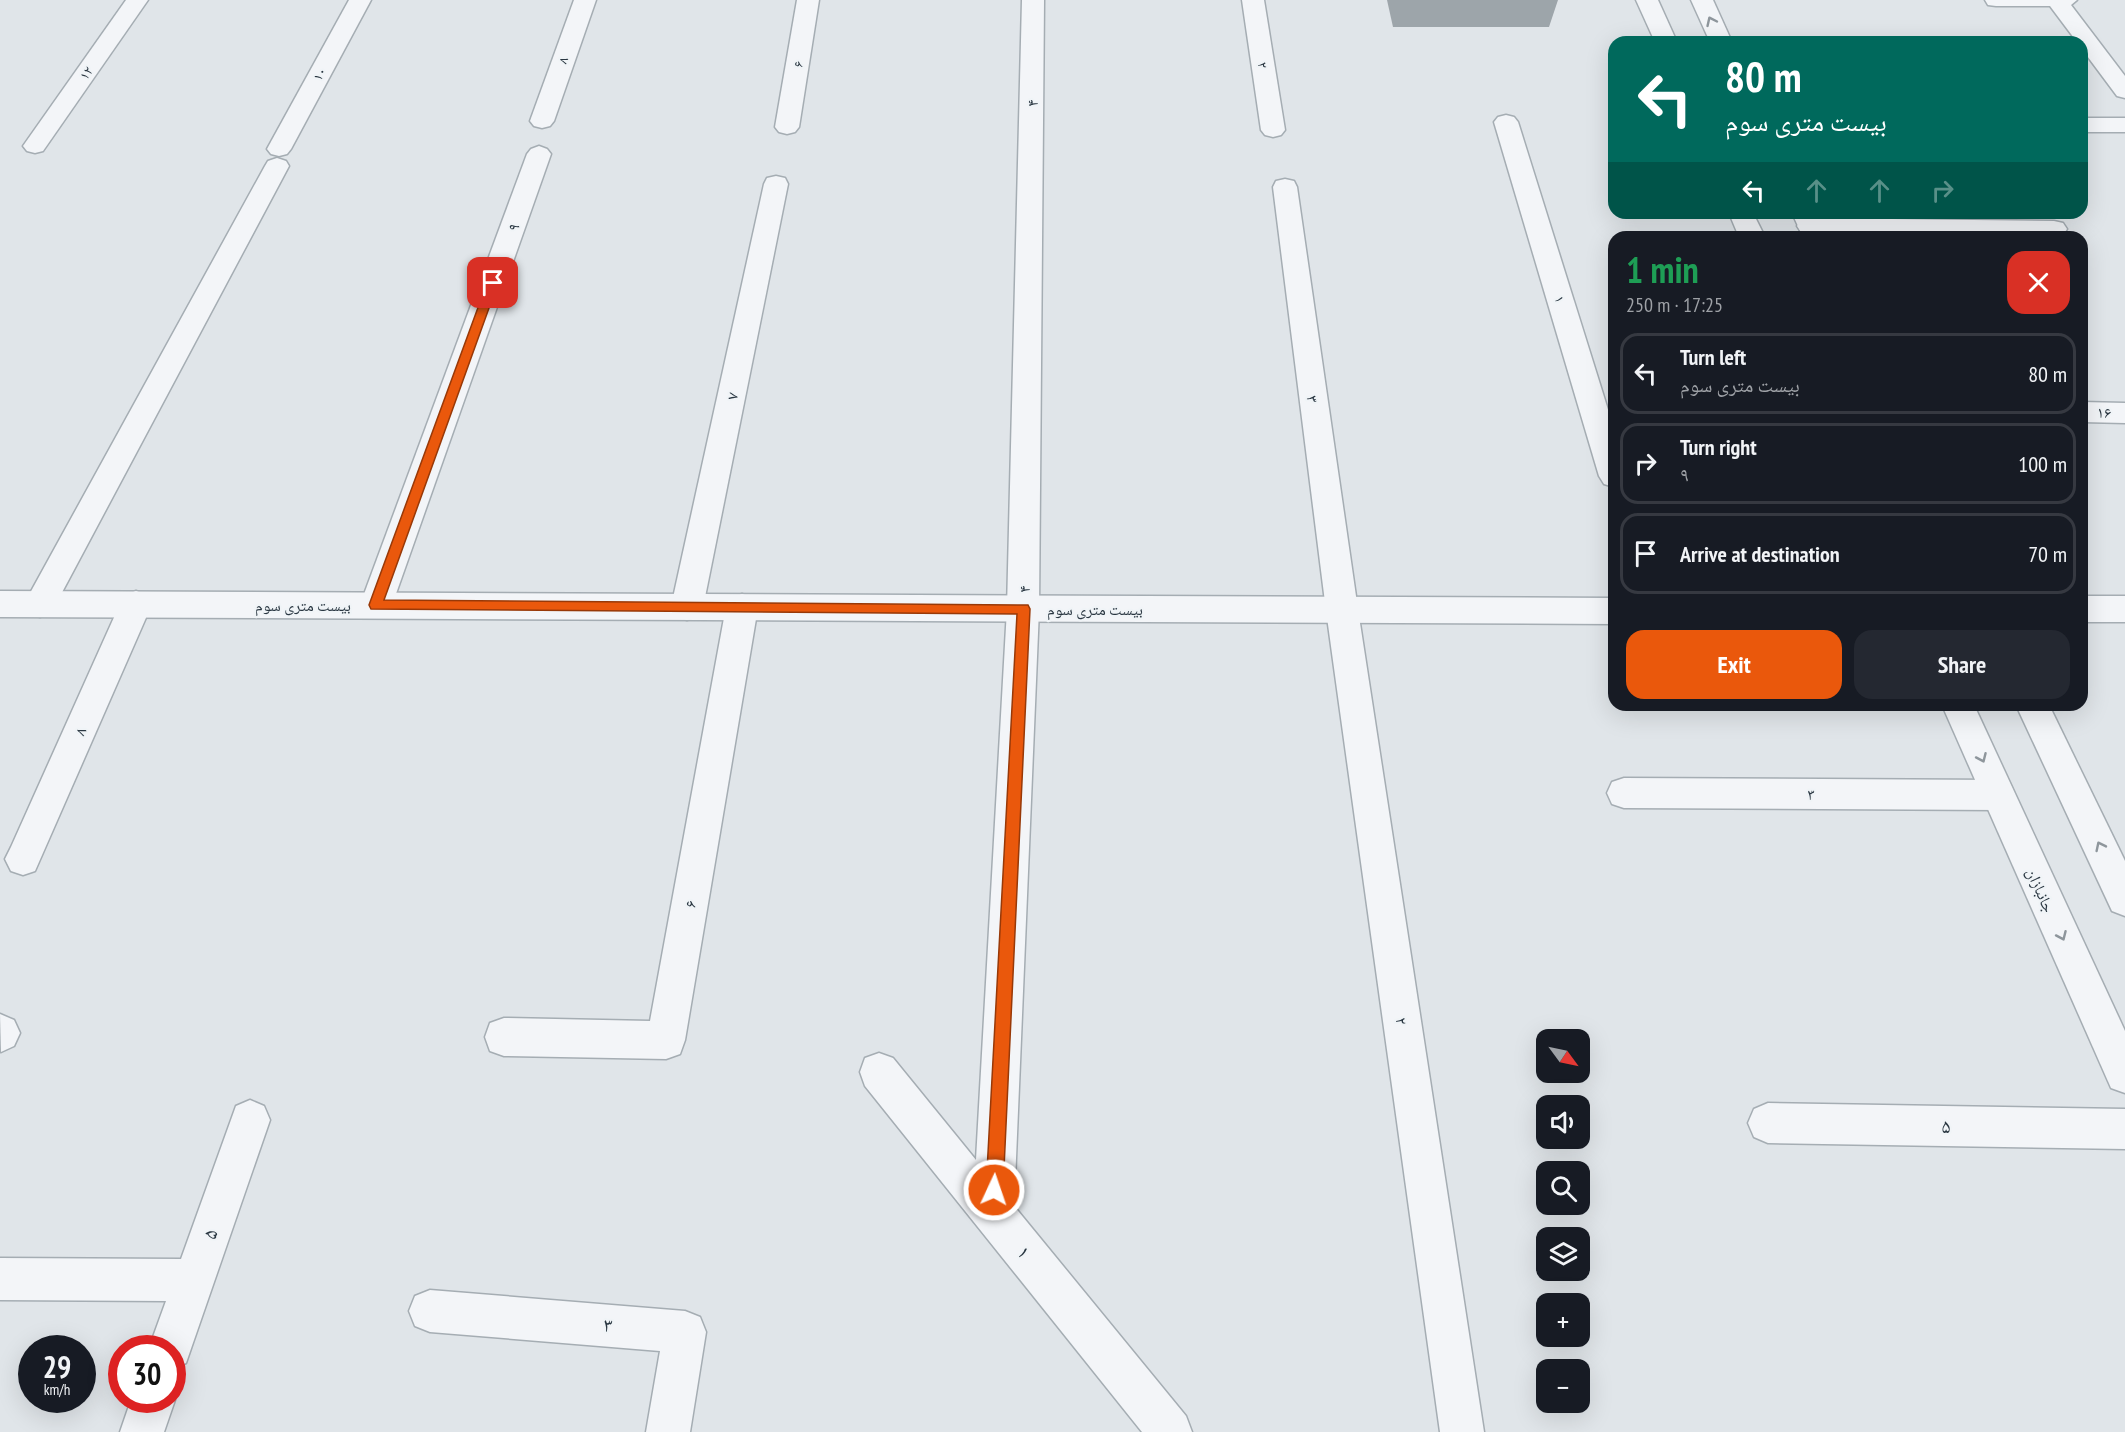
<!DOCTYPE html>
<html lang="en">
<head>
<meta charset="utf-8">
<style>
  body { margin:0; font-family:"PT Sans Narrow","Noto Naskh Arabic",sans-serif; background:#242831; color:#f1f3f6; height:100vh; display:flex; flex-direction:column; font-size:22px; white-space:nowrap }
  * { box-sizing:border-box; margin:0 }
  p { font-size:20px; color:#9ea1a6 }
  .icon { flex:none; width:33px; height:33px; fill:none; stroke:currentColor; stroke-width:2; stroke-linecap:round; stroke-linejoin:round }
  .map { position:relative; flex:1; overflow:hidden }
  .panel { position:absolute; left:1608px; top:231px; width:480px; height:480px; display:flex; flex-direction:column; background:#171b24; border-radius:18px; box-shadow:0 6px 24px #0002 }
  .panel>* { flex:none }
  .guide { position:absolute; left:1608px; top:36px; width:480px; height:183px; border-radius:18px; box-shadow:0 6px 24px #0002; background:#00695c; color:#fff; overflow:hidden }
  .needle { width:39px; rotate:123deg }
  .buttons { position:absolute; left:1536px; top:1029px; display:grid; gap:12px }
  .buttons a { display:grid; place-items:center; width:54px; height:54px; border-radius:12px; background:#171b24; box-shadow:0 6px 24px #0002; font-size:30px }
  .speed { position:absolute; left:18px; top:1335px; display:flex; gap:12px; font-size:30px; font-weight:700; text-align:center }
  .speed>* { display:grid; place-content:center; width:78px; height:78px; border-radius:50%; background:#171b24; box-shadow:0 6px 24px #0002; line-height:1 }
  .speed small { font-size:15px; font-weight:400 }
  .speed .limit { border:9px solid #d22; background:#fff; color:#111 }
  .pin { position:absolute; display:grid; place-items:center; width:51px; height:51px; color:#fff; margin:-26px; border-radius:12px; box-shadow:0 3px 9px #0006 }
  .me { position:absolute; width:66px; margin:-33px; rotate:3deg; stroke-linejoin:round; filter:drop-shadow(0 0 4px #0008) }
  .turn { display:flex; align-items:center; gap:21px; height:126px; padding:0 18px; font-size:27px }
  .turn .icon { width:78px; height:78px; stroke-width:2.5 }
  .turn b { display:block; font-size:42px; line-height:51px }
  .lanes { display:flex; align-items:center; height:57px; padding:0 18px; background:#0003; justify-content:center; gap:30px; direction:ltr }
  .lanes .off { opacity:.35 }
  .round { display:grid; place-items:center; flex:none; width:63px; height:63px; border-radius:18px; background:#242831 }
  .head { display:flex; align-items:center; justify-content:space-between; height:102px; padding:0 18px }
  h1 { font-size:36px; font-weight:700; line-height:45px; color:#1e9e55 }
  .cta { display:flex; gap:12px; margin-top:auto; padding:12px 18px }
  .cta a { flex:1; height:69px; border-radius:18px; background:#ea580c; color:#fff; font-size:24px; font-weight:700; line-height:69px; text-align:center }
  .cta a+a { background:#242831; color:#f1f3f6 }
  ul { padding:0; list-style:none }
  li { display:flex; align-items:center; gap:18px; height:81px; margin:0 12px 9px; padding:0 6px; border:3px solid #363941; border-radius:18px }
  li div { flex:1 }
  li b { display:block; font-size:22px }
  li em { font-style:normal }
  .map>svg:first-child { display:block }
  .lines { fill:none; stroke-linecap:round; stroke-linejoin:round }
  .minor-casing { stroke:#a5adb3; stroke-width:3 }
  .tertiary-casing { stroke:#a5adb3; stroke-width:3 }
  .minor { fill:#f3f5f8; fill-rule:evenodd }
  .tertiary { fill:#f3f5f8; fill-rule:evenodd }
  .wall { fill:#9da5aa }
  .oneway { stroke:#8e969c }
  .route { fill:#ea580c; stroke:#983908; stroke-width:1.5 }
  .labels { text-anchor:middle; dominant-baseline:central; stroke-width:4.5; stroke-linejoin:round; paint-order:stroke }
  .far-street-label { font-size:14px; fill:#293641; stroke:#f0f4f7 }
  .street-label { font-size:16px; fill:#293641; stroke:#f0f4f7 }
  .near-street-label { font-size:20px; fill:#293641; stroke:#f0f4f7 }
</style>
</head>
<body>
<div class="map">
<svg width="2125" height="1432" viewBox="0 0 2125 1432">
  <rect width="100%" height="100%" fill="#e0e5e9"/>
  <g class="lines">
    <g class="minor-casing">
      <g id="minor">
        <path d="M126 0H148L43 151 35 153 27 151 23 146Z"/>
        <path d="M349 0H371L291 149 287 154 279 156 271 154 267 149Z"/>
        <path d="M574 0H596L554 121 550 126 542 128 534 126 530 121Z"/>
        <path d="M797 0H819L799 127 795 132 787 134 779 132 775 127Z"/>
        <path d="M1022 0H1044L1039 609 1014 1206 1186 1416 1192 1432H1142L865 1086 860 1072 865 1058 879 1053 893 1058 976 1160 1007 609Z"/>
        <path d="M1242 0H1264L1285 130 1281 135 1273 137 1265 135 1261 130Z"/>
        <path d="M1985 0H2077L2071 5 2125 76V98L2117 96 2082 49V42H2077L2050 6H1996L1988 5Z"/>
        <path d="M1506 115 1514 117 1518 122 1614 429V487L1604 484 1599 476 1494 122 1498 117Z"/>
        <rect x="2082" y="118" width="43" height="14"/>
        <path d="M539 146 547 149 551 154 392 605 387 614 376 618 365 614 360 605 527 154 531 149Z"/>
        <path d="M277 158 286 161 289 166 51 613 40 617 29 613 24 604 29 595 265 166 268 161Z"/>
        <path d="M776 176 785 178 788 184 703 607 698 616 687 620 676 616 671 607 764 184 767 178Z"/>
        <path d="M1285 179 1294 181 1297 187 1358 610 1484 1432H1440L1326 610 1273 187 1276 181Z"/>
        <path d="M1810 218 2054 221 2063 223 2067 229 2063 235 2055 237 1810 234 1801 232 1797 226 1801 220Z"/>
        <path d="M2082 402 2125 403V423L2082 422Z"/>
        <path d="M136 591 147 595 152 604 35 871 23 875 11 871 5 859 11 847 120 604 125 595Z"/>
        <path d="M742 594 753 598 758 607 685 1040 680 1054 666 1059 504 1056 490 1051 485 1037 490 1023 504 1018 650 1021 726 607 731 598Z"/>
        <path d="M1624 778 1998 780 2010 784 2015 795 2010 806 1998 810 1624 808 1612 804 1607 793 1612 782Z"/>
        <path d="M0 1014 14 1020 20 1033 14 1046 1 1052Z"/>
        <path d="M250 1100 264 1106 270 1120 186 1363 172 1369V1348H149L166 1301 0 1300V1258L181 1259 236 1106Z"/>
        <path d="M1768 1103 2125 1109V1149L1768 1143 1754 1137 1748 1123 1754 1109Z"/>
        <path d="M430 1290 685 1311 700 1317 706 1332 690 1432H646L660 1351 430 1332 415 1326 409 1311 415 1296Z"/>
        <path d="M172 1394 175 1400 164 1432H120L131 1400H172Z"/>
      </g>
    </g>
    <g class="tertiary-casing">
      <g id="tertiary">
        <path d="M1636 0H1658L1677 42H1655Z"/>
        <path d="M1691 0H1713L1732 42H1710Z"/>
        <path d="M1729 213H1753L1765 237H1739Z"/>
        <path d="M1792 213H1816L1829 237H1803Z"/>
        <path d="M0 591 1614 598V624L0 617Z"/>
        <rect x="2082" y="596" width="43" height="26"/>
        <path d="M1942 705H1974L2125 1031V1093L2111 1088Z"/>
        <path d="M2016 705H2049L2125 861V916L2112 911Z"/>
      </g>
    </g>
    <use href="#minor" class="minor"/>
    <use href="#tertiary" class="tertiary"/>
  </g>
  <path class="wall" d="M1387 0H1558L1549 27H1393Z"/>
  <defs><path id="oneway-chevron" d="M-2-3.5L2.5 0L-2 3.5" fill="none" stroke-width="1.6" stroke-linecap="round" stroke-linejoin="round" transform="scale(1.5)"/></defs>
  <g class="oneway">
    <use href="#oneway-chevron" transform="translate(1711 21) rotate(-115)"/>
    <use href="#oneway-chevron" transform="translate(1982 758) rotate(66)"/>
    <use href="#oneway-chevron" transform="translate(2100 846) rotate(-116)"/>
    <use href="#oneway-chevron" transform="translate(2062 936) rotate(66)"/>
  </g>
  <path class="route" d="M493 279 498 283 384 600 1028 605 1030 609 1003 1190 1000 1196 994 1199 988 1196 986 1190 1017 614 371 609 369 605 487 283Z"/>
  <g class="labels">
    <g class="far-street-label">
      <text transform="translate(563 60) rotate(-70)">۸</text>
      <text transform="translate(798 64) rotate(-81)">۶</text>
      <text transform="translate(1263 65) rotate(81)">۲</text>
      <text transform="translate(86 73) rotate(-55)">۱۲</text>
      <text transform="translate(319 74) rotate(-62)">۱۰</text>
      <text transform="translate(1560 299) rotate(73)">۱</text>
    </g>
    <g class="street-label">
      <text transform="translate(1032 103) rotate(-89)">۴</text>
      <text transform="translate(513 227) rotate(-70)">۹</text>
      <text transform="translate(732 396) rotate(-78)">۷</text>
      <text transform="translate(1313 399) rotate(82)">۳</text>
      <text transform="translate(2104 412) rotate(1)">۱۶</text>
      <text transform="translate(1024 589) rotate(-89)">۴</text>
      <text x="303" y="605">بیست متری سوم</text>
      <text x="1095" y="609">بیست متری سوم</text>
      <text transform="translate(80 731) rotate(-66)">۸</text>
      <text x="1811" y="794">۳</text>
      <text transform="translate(2041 890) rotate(66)">جانبازان</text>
      <text transform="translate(690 904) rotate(-80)">۶</text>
      <text transform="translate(1402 1021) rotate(82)">۲</text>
    </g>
    <g class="near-street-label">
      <text transform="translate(1946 1126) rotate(1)">۵</text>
      <text transform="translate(210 1234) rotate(-71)">۵</text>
      <text transform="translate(1024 1252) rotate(51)">۱</text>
      <text transform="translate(608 1325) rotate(5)">۳</text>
    </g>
  </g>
</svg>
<div class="buttons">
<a><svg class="needle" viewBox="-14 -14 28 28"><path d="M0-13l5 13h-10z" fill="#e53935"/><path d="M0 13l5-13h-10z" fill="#9ea1a6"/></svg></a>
<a><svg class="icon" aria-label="sound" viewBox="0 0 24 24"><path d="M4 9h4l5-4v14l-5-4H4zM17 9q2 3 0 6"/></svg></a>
<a><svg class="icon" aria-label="search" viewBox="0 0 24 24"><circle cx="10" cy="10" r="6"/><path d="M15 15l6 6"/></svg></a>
<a><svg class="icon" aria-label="layers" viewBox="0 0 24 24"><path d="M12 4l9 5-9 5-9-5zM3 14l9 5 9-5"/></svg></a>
<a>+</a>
<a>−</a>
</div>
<div class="speed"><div>29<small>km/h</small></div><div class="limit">30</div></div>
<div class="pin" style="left:493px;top:283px;background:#d93025"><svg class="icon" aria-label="arrive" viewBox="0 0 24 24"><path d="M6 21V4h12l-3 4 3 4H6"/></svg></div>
<svg class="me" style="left:994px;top:1190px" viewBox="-20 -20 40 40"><circle r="17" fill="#ea580c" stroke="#fff" stroke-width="3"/><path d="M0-11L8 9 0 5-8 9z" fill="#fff"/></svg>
<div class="guide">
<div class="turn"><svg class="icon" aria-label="left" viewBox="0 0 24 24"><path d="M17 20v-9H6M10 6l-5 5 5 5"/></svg><div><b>80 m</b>بیست متری سوم</div></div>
<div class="lanes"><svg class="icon" aria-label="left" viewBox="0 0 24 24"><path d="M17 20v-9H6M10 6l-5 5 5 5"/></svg><svg class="icon off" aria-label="ahead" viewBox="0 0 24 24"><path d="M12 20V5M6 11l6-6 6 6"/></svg><svg class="icon off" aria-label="ahead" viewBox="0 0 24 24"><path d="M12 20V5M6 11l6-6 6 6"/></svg><svg class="icon off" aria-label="right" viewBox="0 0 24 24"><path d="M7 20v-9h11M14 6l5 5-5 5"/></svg></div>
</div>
<section class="panel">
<div class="head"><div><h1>1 min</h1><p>250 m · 17:25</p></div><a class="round" style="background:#d93025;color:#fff"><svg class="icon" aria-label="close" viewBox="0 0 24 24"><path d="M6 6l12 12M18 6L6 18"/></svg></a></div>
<ul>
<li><svg class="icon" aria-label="left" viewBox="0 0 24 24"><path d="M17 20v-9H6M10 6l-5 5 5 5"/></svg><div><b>Turn left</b><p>بیست متری سوم</p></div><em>80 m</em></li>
<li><svg class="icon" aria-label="right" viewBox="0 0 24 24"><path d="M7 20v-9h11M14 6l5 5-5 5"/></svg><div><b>Turn right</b><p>۹</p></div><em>100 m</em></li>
<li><svg class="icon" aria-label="arrive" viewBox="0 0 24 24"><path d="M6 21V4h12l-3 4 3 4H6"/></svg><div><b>Arrive at destination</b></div><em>70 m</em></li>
</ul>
<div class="cta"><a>Exit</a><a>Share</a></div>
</section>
</div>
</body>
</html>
